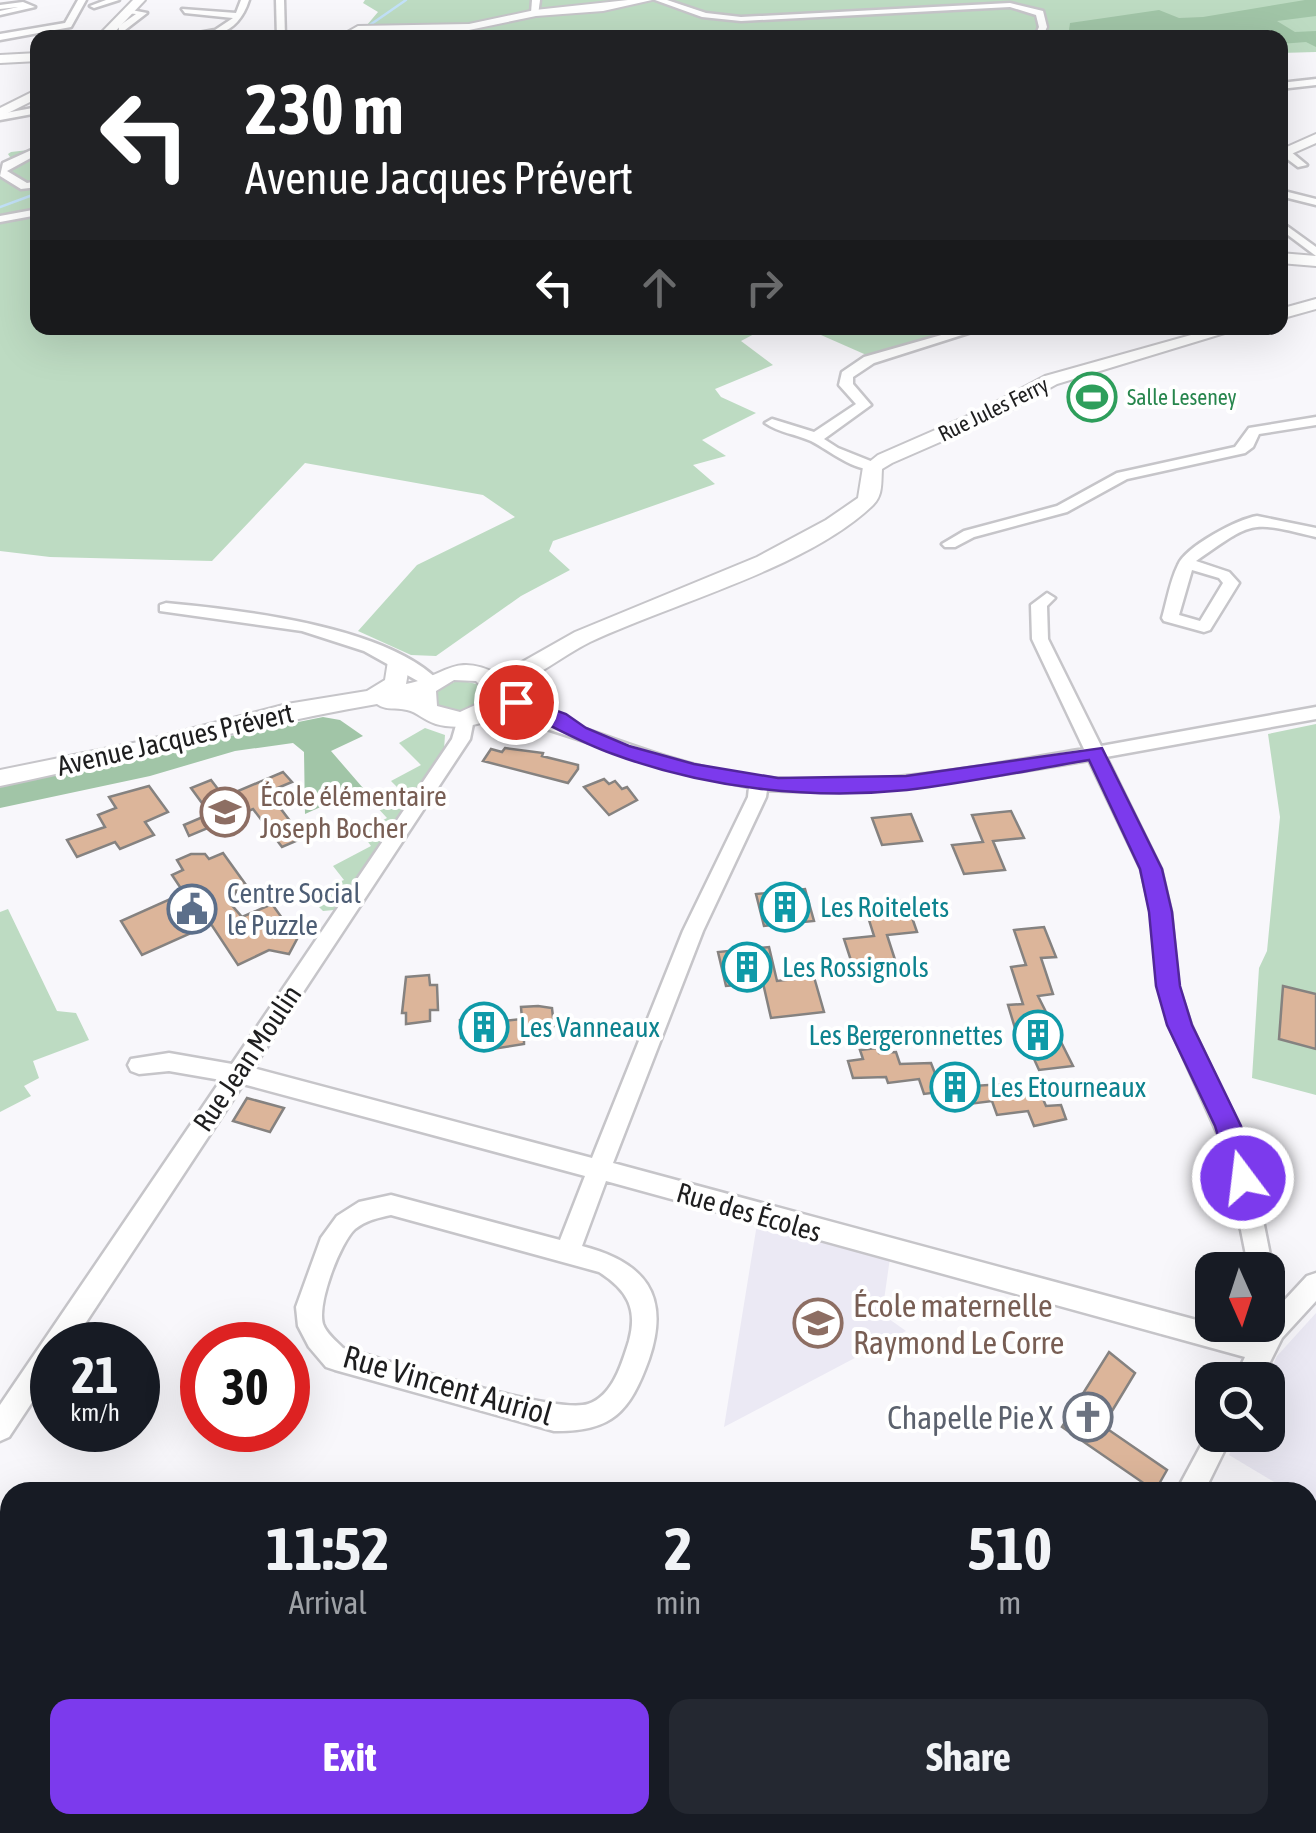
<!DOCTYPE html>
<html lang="en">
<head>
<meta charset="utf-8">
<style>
  body { margin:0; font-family:"Asap Condensed",sans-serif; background:#242831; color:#f1f3f6; height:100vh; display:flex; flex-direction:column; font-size:38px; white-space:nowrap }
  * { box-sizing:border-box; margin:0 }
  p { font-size:32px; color:#9ea1a6 }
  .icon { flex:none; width:55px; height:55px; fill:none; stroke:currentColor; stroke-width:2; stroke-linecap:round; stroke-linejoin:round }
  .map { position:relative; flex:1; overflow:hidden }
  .side { position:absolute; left:0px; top:1482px; width:1318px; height:352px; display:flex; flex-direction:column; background:#171b24; border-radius:30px 30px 0 0; box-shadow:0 10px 40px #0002 }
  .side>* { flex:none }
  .hud { position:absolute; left:30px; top:30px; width:1258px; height:305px; border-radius:20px; box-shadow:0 10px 40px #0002; background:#202124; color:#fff; overflow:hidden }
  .needle { width:65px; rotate:177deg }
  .tools { position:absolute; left:1195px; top:1252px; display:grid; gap:20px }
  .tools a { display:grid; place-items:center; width:90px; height:90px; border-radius:20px; background:#171b24; box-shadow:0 10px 40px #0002; font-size:50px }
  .speed { position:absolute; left:30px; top:1322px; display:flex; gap:20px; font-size:50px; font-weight:700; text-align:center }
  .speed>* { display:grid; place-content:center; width:130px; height:130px; border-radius:50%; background:#171b24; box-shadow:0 10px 40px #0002; line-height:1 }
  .speed small { font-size:25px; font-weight:400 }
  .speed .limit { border:15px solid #d22; background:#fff; color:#111 }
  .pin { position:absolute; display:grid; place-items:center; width:85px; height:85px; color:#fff; margin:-42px; border:5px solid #fff; border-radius:50%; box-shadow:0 2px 10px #0007 }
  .me { position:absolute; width:110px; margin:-55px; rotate:345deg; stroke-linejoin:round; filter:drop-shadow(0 0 8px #0008) }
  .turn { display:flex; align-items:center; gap:35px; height:210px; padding:0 50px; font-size:45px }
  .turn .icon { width:130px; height:130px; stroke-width:2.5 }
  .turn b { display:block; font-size:70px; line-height:85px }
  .lanes { display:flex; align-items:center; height:95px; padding:0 50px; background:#0003; justify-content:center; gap:50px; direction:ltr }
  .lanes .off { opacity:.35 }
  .eta { display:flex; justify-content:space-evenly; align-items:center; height:170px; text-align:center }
  .eta b { font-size:60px; font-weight:700; line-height:70px }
  .primary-button { display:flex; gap:20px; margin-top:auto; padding:20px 50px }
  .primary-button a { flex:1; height:115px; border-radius:20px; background:#7c3aed; color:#fff; font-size:40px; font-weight:700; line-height:115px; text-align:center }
  .primary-button a+a { background:#242831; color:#f1f3f6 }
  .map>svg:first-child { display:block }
  .built { fill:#ebe9f4 }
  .green { fill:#bddbc2 }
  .forest { fill:#a1c5a7 }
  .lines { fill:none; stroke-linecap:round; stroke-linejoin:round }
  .stream { stroke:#c2e1f8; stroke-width:2.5 }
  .building { fill:#dcb59a; stroke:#858280; stroke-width:2.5 }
  .street-casing { stroke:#c6c5c9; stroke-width:5 }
  .secondary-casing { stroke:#c6c5c9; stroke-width:4 }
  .street { fill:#fff; fill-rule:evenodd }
  .secondary { fill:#fff; fill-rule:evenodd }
  .route { fill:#7c3aed; stroke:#51269a; stroke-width:2.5 }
  .labels { text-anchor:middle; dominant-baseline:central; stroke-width:8; stroke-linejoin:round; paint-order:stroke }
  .far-leisure-label { font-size:22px; fill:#27864d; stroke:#fff; text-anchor:start }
  .far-street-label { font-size:22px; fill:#1e1e1f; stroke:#fff }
  .street-label { font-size:28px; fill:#1e1e1f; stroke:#fff }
  .education-label { font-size:28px; fill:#785e54; stroke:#fff; text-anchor:start }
  .service-label { font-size:28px; fill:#4e5e75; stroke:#fff; text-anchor:start }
  .culture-label { font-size:28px; fill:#0d838f; stroke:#fff; text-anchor:start }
  .near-education-label { font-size:32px; fill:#785e54; stroke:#fff; text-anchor:start }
  .near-street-label { font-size:32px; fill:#1e1e1f; stroke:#fff }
  .near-worship-label { font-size:32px; fill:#5b616d; stroke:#fff; text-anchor:end }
</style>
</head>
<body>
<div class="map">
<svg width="1316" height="1833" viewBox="0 0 1316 1833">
  <rect width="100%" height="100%" fill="#f8f7fb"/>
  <g class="built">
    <path d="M757 1224 890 1258 882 1314 906 1331 724 1427Z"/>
    <path d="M1316 1313V1507L1308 1502V1492H1291L1229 1455 1239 1435H1268L1266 1380 1277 1356Z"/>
  </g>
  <g class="green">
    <path d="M365 0H1316V52L1280 53V38H373L374 34 361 32 378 12 363 3Z"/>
    <path d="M37 149 38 328H793L756 333 741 341 773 365 715 389 721 397 756 413 702 440 726 456 693 465 715 484 553 541 549 551 570 570 521 596 436 656 411 655 358 631 417 565 515 517 483 495 305 463 212 561 50 557 0 551V166L12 160 8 154 11 152Z"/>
    <path d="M805 328H968L871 357Z"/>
    <path d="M459 680 481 685 487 694 481 704 459 712 438 705V689Z"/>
    <path d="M1316 724V1095L1252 1078 1259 968 1267 951 1280 817 1268 734Z"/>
    <path d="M425 728 445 735 444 750 334 910 323 911 319 907 325 904 315 892 344 880 333 866 371 846 361 832 387 818 375 805 402 792 391 781 421 765 399 743Z"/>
    <path d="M8 909 57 1011 76 1013 89 1040 33 1061 39 1078 24 1086 31 1096 0 1112V912Z"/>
  </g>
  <g class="forest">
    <path d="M1305 0H1316V16L1277 21 1295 32 1316 31V47L1306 42 1280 44V38L1043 37 1046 33 1069 30 1070 23 1159 10 1179 18 1203 17Z"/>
    <path d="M323 717 340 720 363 736 331 751 363 788 305 814 304 752 293 743 235 751 150 776 0 808V783Z"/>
  </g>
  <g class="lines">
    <g class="stream">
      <path d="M367 27 406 0"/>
      <path d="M365 30 379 33 377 38"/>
      <path d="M0 207 38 193"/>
    </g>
  </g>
  <g class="building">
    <path d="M505 748 543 753 542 756 578 765V769L568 783 483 761 491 749 502 752Z"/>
    <path d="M283 772 292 782 268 792 303 838 282 847 253 809 189 836 184 825 210 814 191 788 211 780 224 797Z"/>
    <path d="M604 779 609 784 615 781 622 789 627 787 637 800 609 815 584 787Z"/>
    <path d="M149 786 168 812 145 822 154 835 120 849 115 842 77 857 67 840 105 827 98 815 116 808 109 797Z"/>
    <path d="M1011 811 1024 838 993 841 1005 870 964 874 952 845 983 842 972 815Z"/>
    <path d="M911 814 922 841 882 845 872 818Z"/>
    <path d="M223 853 246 885 238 888 230 903 242 917 272 904 297 939 289 954 269 950 238 965 211 924 142 955 121 921 184 893 172 875 183 870 177 860 191 854H205L209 859Z"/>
    <path d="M805 889 814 921 764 926 756 894Z"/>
    <path d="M906 900 917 932 887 935 898 969 855 973 844 939 874 936 864 904Z"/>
    <path d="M1044 927 1056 957 1041 958 1053 994 1038 996 1073 1066 1039 1070 1024 1037 1018 1038 1008 1005 1023 1004 1011 967 1026 965 1014 930Z"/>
    <path d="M769 947 777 981 814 977 824 1012 771 1018 763 983 726 986 718 952Z"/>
    <path d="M429 975 430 985H437L438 1010H430V1021L406 1024V1013H402L406 977Z"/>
    <path d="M1283 986 1316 994V1049L1279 1039Z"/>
    <path d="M538 1006 552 1008 554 1026 524 1032V1044L492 1049V1038H461L460 1020 491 1013 492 1022 522 1019 521 1007Z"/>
    <path d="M877 1048 879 1053 896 1052 900 1064 931 1063 936 1076 968 1074 973 1086 1004 1084 1009 1095 1040 1092 1046 1106 1061 1105 1066 1119 1034 1126 1028 1111 997 1115 992 1101 961 1105 955 1090 924 1094 919 1079 888 1083 886 1077 853 1078 848 1061 863 1059 860 1050Z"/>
    <path d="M247 1098 284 1108 270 1132 233 1121Z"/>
    <path d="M1109 1352 1135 1373 1103 1426 1167 1470 1155 1491 1062 1427Z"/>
  </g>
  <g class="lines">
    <g class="street-casing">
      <g id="street">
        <path d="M78 0H86L71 27 0 40V34L65 23Z"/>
        <path d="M106 0H119L94 8 90 6Z"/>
        <path d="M241 0H249C237 38 209 38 171 38L215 30 233 18 185 13 182 9 236 13Z"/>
        <path d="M276 0H284L285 38H277Z"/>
        <path d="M532 0H540L538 15 531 13Z"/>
        <path d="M655 0H667L706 13 741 17 1010 3 1043 11 1047 27 1042 38H1034L1039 27 1036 15 1010 7 741 21 702 17Z"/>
        <path d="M23 2 35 7 0 15V11L18 7 0 9V5Z"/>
        <path d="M126 9 147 13 125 30H119V26L136 14 126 13Z"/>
        <path d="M1316 79V85L1280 89V83Z"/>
        <path d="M38 107V113L0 120V114Z"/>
        <path d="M38 147V154L7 171 27 183 38 181V187L21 189 0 176 3 163Z"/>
        <path d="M1282 151H1290L1307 165 1298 167 1282 155Z"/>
        <path d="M1280 190 1316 199V205L1280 196Z"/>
        <path d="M38 209V215L0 222V216Z"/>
        <path d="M1280 221 1316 247V256L1280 229Z"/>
        <path d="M966 328H984L874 363 853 377V384L871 405 824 439 838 448 878 464V470C853 471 832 452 811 441 796 434 779 433 765 423L772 419 814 432 856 404 839 385 842 372 864 357Z"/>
        <path d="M1316 417V425L1259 434 1253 447 1245 453 1127 479 1067 512 974 537 955 547H945L942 544 964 531 1057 506 1117 473 1235 447 1249 428Z"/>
        <path d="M1257 516 1316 528V537C1248 520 1253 522 1196 561L1229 572 1239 583 1210 630 1204 632 1164 621 1162 618C1167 601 1170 581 1178 565 1186 546 1238 519 1257 516ZM1192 570 1219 578 1223 583 1200 621 1179 615Z"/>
        <path d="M1047 593 1055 598 1047 606 1048 639 1101 746 1316 707V719L1106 757 1161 869 1171 912 1178 986 1191 1025 1249 1150 1273 1270 1270 1278 1268 1270H1249L1225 1150 1169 1025 1158 986 1151 912 1141 869 1089 760C982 778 876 797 767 790L766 797 703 931 613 1163 1256 1336 1259 1325H1268V1291L1277 1294 1281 1304 1307 1276 1316 1273V1301L1282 1338 1261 1380H1234L1245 1357 606 1181 582 1246C644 1262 671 1294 649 1359 630 1412 612 1432 554 1431L335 1370 326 1367 309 1347 298 1326 296 1307 321 1238 337 1216 359 1202 391 1195 560 1240 585 1176 243 1084 71 1345H52V1372L9 1437 0 1441V1405L221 1080 169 1071 139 1074 131 1071 128 1065 131 1059 169 1053 232 1064 452 739 459 715 465 713 474 719 470 739 253 1068 592 1158 683 931 748 797 749 787 683 773 550 730 483 714 480 710 483 706C501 703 525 712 543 716 604 733 663 760 726 772 845 794 967 769 1084 749L1032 639 1031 605ZM391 1215 599 1272C627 1290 638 1308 629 1341 622 1363 613 1396 588 1404 554 1415 387 1360 343 1348 336 1341 326 1333 323 1324 317 1303 340 1243 355 1229 366 1220 378 1218 391 1215Z"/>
        <path d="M166 603C241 610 385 626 439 681L437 685H425L364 651 302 631 160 611V605Z"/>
        <path d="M1212 1425V1435H1232L1204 1492H1176Z"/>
        <path d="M1019 1825H1052L1049 1833H1016Z"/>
      </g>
    </g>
    <g class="secondary-casing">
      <g id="secondary">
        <path d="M133 0H145L109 38H96Z"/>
        <path d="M628 0H652L603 11 536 16 469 30 360 32 352 38H337L358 26 469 24 535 10Z"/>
        <path d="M38 53V61L0 63V55Z"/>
        <path d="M38 89V98L0 117V108Z"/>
        <path d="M1316 134V143L1280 159V150Z"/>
        <path d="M1280 253 1316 256V266L1280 263Z"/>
        <path d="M1316 299V309L1280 319V309Z"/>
        <path d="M1216 328H1241L1057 384 995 418 892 463 882 469C881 483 883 495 873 505 808 568 672 603 590 642 562 656 538 677 509 687 512 723 463 732 436 724 425 721 417 712 407 710 395 707 387 711 377 704 250 726 126 760 0 786V770L143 741 287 704 367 691 385 680 388 661 399 654 410 661 406 684C445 677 454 651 499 675L575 632 757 557 826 520 858 498 863 467 878 455 981 410 1045 376ZM454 680 476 681 487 692 484 701 460 712 437 706 436 691Z"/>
        <path d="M0 1545 10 1547V1587L0 1585Z"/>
        <path d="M1308 1755 1316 1756V1798L1308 1797Z"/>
        <path d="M428 1825H475L478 1833H431Z"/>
      </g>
    </g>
    <use href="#street" class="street"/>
    <use href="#secondary" class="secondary"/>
  </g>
  <path class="route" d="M516 696 566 714 586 728 629 746 694 764 778 778 906 776 1102 748 1162 869 1172 912 1180 986 1192 1025 1241 1126 1256 1178 1252 1186 1243 1189 1233 1186 1215 1126 1167 1025 1156 986 1149 912 1140 869 1089 760C1029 770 968 783 907 790 809 800 705 788 613 754 576 741 545 721 509 707L506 702Z"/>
  <defs>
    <g id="stadium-ring" transform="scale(2.5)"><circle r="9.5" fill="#fff" stroke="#2e9e5b" stroke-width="1.5"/><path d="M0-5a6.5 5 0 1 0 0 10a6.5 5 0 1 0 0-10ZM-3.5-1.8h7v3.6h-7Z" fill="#2e9e5b"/></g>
    <g id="school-ring" transform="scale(2.5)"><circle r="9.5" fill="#fff" stroke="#8d6e63" stroke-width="1.5"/><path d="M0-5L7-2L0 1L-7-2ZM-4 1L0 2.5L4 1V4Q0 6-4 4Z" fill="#8d6e63"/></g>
    <g id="building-ring" transform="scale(2.5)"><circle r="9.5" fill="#fff" stroke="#0f9aa8" stroke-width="1.5"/><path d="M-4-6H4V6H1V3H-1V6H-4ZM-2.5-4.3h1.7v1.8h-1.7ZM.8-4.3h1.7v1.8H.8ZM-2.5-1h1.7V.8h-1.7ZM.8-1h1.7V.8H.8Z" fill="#0f9aa8"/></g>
    <g id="civic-ring" transform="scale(2.5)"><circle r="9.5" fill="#fff" stroke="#5c6f8a" stroke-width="1.5"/><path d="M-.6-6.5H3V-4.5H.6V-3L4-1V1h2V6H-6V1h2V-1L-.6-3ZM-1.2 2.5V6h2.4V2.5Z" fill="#5c6f8a"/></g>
    <g id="church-ring" transform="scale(2.5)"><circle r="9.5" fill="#fff" stroke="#6b7280" stroke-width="1.5"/><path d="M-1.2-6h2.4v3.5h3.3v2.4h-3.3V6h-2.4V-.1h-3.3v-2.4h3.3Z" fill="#6b7280"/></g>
  </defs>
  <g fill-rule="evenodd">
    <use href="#stadium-ring" x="1092" y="397"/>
    <use href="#school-ring" x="225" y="812"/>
    <use href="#building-ring" x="785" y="907"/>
    <use href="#civic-ring" x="192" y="909"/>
    <use href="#building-ring" x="747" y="967"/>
    <use href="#building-ring" x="484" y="1027"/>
    <use href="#building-ring" x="1038" y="1035"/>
    <use href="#building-ring" x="955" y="1087"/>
    <use href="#school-ring" x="818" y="1323"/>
    <use href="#church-ring" x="1088" y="1417"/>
  </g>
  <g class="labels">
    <g class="far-leisure-label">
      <text x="1127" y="397">Salle Leseney</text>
    </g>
    <g class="far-street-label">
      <text transform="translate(993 409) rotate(-26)">Rue Jules Ferry</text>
    </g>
    <g class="street-label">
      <text transform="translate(175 739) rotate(-13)">Avenue Jacques Prévert</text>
      <text transform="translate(247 1058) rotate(-56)">Rue Jean Moulin</text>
      <text transform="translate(749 1212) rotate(16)">Rue des Écoles</text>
    </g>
    <g class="education-label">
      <text x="260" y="796">École élémentaire<tspan x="260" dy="32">Joseph Bocher</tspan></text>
    </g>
    <g class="service-label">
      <text x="227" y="893">Centre Social<tspan x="227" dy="32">le Puzzle</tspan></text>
    </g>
    <g class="culture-label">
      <text x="820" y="907">Les Roitelets</text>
      <text x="782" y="967">Les Rossignols</text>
      <text x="519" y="1027">Les Vanneaux</text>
      <text x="1003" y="1035" text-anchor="end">Les Bergeronnettes</text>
      <text x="990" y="1087">Les Etourneaux</text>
    </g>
    <g class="near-education-label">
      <text x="853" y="1305">École maternelle<tspan x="853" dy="37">Raymond Le Corre</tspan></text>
    </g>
    <g class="near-street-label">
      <text transform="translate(448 1385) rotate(16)">Rue Vincent Auriol</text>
    </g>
    <g class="near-worship-label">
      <text x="1053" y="1417">Chapelle Pie X</text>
    </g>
  </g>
</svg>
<div class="tools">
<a><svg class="needle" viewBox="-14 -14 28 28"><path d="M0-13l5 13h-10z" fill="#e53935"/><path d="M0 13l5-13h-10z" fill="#9ea1a6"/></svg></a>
<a><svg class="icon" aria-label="search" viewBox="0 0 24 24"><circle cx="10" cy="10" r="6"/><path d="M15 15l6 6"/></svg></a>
</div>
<div class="speed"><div>21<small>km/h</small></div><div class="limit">30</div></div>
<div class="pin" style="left:516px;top:702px;background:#d93025"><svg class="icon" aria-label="arrive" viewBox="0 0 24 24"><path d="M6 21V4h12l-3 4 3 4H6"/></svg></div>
<svg class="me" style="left:1243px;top:1178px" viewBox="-20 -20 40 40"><circle r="17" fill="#7c3aed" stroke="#fff" stroke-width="3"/><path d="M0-11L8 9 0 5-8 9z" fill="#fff"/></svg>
<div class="hud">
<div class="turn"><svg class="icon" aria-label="left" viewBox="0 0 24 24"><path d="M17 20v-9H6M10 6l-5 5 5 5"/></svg><div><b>230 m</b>Avenue Jacques Prévert</div></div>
<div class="lanes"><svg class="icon" aria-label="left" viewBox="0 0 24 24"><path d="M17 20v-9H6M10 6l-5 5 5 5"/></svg><svg class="icon off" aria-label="ahead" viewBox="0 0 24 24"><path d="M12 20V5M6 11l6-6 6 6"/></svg><svg class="icon off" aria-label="right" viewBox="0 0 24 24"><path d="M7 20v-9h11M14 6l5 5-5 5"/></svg></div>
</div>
<section class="side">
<div class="eta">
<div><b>11:52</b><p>Arrival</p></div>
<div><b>2</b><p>min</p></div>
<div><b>510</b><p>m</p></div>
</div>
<div class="primary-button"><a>Exit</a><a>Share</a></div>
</section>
</div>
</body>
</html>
